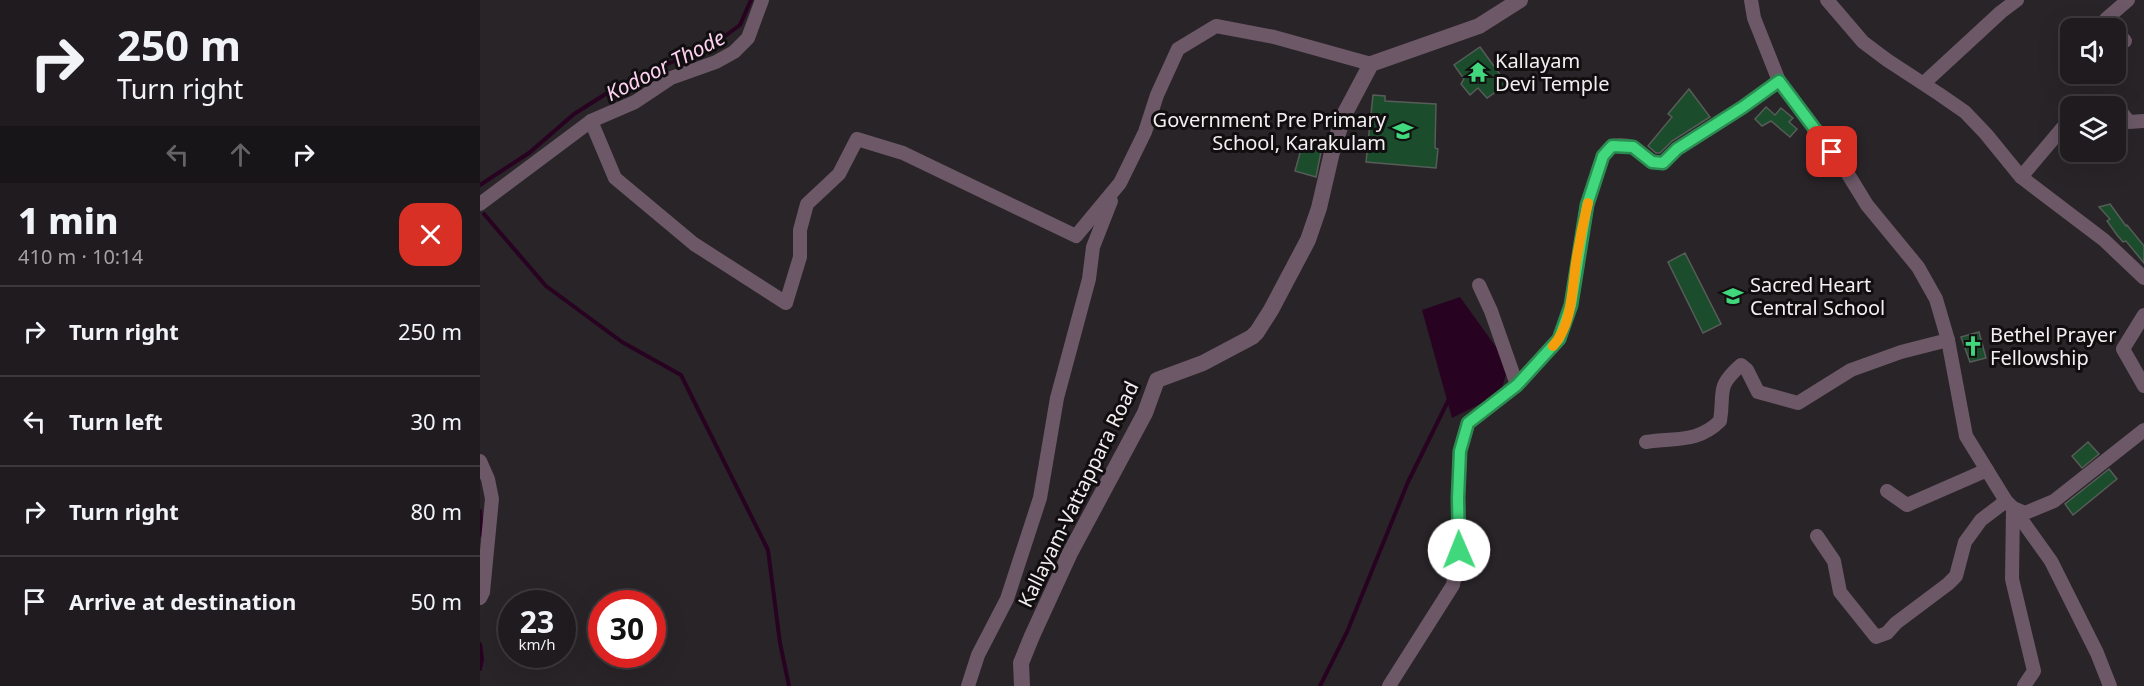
<!DOCTYPE html>
<html lang="en">
<head>
<meta charset="utf-8">
<style>
  body { margin:0; font-family:"Noto Sans",sans-serif; background:#272427; color:#f1f3f6; height:100vh; display:flex; flex-direction:column; font-size:22px; white-space:nowrap }
  * { box-sizing:border-box; margin:0 }
  p { font-size:20px; color:#a1a1a4 }
  .icon { flex:none; width:33px; height:33px; fill:none; stroke:currentColor; stroke-width:2; stroke-linecap:round; stroke-linejoin:round }
  .map { position:relative; flex:1; overflow:hidden }
  .panel { display:flex; flex-direction:column; background:#1f1b1e; width:480px }
  .panel>* { flex:none }
  .guide { background:#1f1b1e; color:#f1f3f6; overflow:hidden }
  .buttons { position:absolute; left:1580px; top:18px; display:grid; gap:12px }
  .buttons a { display:grid; place-items:center; width:66px; height:66px; border-radius:12px; background:#1f1b1e; box-shadow:0 6px 24px #0002,0 0 0 2px #3c393c; font-size:30px }
  .speed { position:absolute; left:18px; top:590px; display:flex; gap:12px; font-size:30px; font-weight:700; text-align:center }
  .speed>* { display:grid; place-content:center; width:78px; height:78px; border-radius:50%; background:#1f1b1e; box-shadow:0 6px 24px #0002,0 0 0 2px #3c393c; line-height:1 }
  .speed small { font-size:15px; font-weight:400 }
  .speed .limit { border:9px solid #d22; background:#fff; color:#111 }
  .pin { position:absolute; display:grid; place-items:center; width:51px; height:51px; color:#fff; margin:-26px; border-radius:12px; box-shadow:0 3px 9px #0006 }
  .me { position:absolute; width:66px; margin:-33px; rotate:359deg; stroke-linejoin:round; filter:drop-shadow(0 0 4px #0008) }
  .turn { display:flex; align-items:center; gap:21px; height:126px; padding:0 18px; font-size:27px }
  .turn .icon { width:78px; height:78px; stroke-width:2.5 }
  .turn b { display:block; font-size:42px; line-height:51px }
  .lanes { display:flex; align-items:center; height:57px; padding:0 18px; background:#0003; justify-content:center; gap:30px; direction:ltr }
  .lanes .off { opacity:.35 }
  .round { display:grid; place-items:center; flex:none; width:63px; height:63px; border-radius:18px; background:#272427 }
  .headline { display:flex; align-items:center; justify-content:space-between; height:102px; padding:0 18px }
  h1 { font-size:36px; font-weight:800; line-height:45px }
  ul { padding:0; list-style:none }
  li { display:flex; align-items:center; gap:18px; height:90px; padding:0 18px; border-top:2px solid #3c393c }
  li div { flex:1 }
  li b { display:block; font-size:22px }
  li em { font-style:normal }
  main { display:flex; flex:1; min-height:0 }
  .map>svg:first-child { display:block }
  .water { fill:#280321 }
  .lines { fill:none; stroke-linecap:round; stroke-linejoin:round }
  .stream { stroke:#280321; stroke-width:4 }
  .building { fill:#1b4c2c; stroke:#565c57; stroke-width:1.5 }
  .minor { stroke:#6c5867; stroke-width:14 }
  .tertiary { stroke:#6c5867; stroke-width:16 }
  .route-casing { stroke:#2a8c51; stroke-width:15 }
  .route { stroke:#41d77c; stroke-width:10 }
  .slow { stroke:#f59e0b; stroke-width:10 }
  .labels { text-anchor:middle; dominant-baseline:central; stroke-width:6; stroke-linejoin:round; paint-order:stroke }
  .poi-label { font-size:20px; fill:#f2eef1; stroke:#110e10; text-anchor:start }
  .street-label { font-size:20px; fill:#f2eef1; stroke:#110e10 }
  .water-label { font-size:21px; font-style:italic; fill:#fed2f2; stroke:#110e10 }
</style>
</head>
<body>
<main>
<section class="panel">
<div class="guide">
<div class="turn"><svg class="icon" aria-label="right" viewBox="0 0 24 24"><path d="M7 20v-9h11M14 6l5 5-5 5"/></svg><div><b>250 m</b>Turn right</div></div>
<div class="lanes"><svg class="icon off" aria-label="left" viewBox="0 0 24 24"><path d="M17 20v-9H6M10 6l-5 5 5 5"/></svg><svg class="icon off" aria-label="ahead" viewBox="0 0 24 24"><path d="M12 20V5M6 11l6-6 6 6"/></svg><svg class="icon" aria-label="right" viewBox="0 0 24 24"><path d="M7 20v-9h11M14 6l5 5-5 5"/></svg></div>
</div>
<div class="headline"><div><h1>1 min</h1><p>410 m · 10:14</p></div><a class="round" style="background:#d93025;color:#fff"><svg class="icon" aria-label="close" viewBox="0 0 24 24"><path d="M6 6l12 12M18 6L6 18"/></svg></a></div>
<ul>
<li><svg class="icon" aria-label="right" viewBox="0 0 24 24"><path d="M7 20v-9h11M14 6l5 5-5 5"/></svg><div><b>Turn right</b></div><em>250 m</em></li>
<li><svg class="icon" aria-label="left" viewBox="0 0 24 24"><path d="M17 20v-9H6M10 6l-5 5 5 5"/></svg><div><b>Turn left</b></div><em>30 m</em></li>
<li><svg class="icon" aria-label="right" viewBox="0 0 24 24"><path d="M7 20v-9h11M14 6l5 5-5 5"/></svg><div><b>Turn right</b></div><em>80 m</em></li>
<li><svg class="icon" aria-label="arrive" viewBox="0 0 24 24"><path d="M6 21V4h12l-3 4 3 4H6"/></svg><div><b>Arrive at destination</b></div><em>50 m</em></li>
</ul>
</section>
<div class="map">
<svg width="1664" height="686" viewBox="0 0 1664 686">
  <rect width="100%" height="100%" fill="#292428"/>
  <path class="water" d="M980 297 1029 365 1020 394 972 418 942 310Z"/>
  <g class="lines">
    <g class="stream">
      <path d="M0 185 49 153 94 114 132 90 153 82 177 68 227 48 241 39 260 25 271 0"/>
      <path d="M4 214 66 286 142 342 201 375 288 550 300 643 309 686"/>
      <path d="M0 511 2 535"/>
      <path d="M0 644 2 659 0 669"/>
      <path d="M840 686 867 632 928 482 969 399"/>
    </g>
  </g>
  <g class="building">
    <path d="M1000 47 1027 84 1007 98 998 88 990 95 981 84 984 79 974 65Z"/>
    <path d="M1209 89 1230 117 1192 141 1180 153H1176L1168 146 1192 117 1188 114Z"/>
    <path d="M893 95 905 96V101L956 104 955 148 958 149 956 168 886 162Z"/>
    <path d="M1286 107 1295 115 1301 108 1313 118 1309 122 1317 129 1310 137 1291 121 1282 126 1275 119Z"/>
    <path d="M822 146 841 152 836 177 815 171Z"/>
    <path d="M1630 204 1646 226 1647 225 1664 246V263L1646 241 1643 242 1637 235 1627 221 1630 219 1619 207Z"/>
    <path d="M1205 253 1241 324 1223 333 1188 262Z"/>
    <path d="M1499 332 1506 358 1490 362 1481 337Z"/>
    <path d="M1608 442 1619 454 1602 468 1592 456Z"/>
    <path d="M1629 469 1637 479 1593 515 1585 504Z"/>
  </g>
  <g class="lines">
    <g class="minor">
      <path d="M1271 0 1274 18 1299 81 1363 166 1387 205 1438 267 1456 299 1468 340 1486 436 1526 501 1533 508 1571 561 1617 653 1630 686"/>
      <path d="M1347 0 1383 42 1407 60 1459 94 1485 112 1506 134 1541 177 1624 240 1664 278"/>
      <path d="M1633 28 1626 19 1648 0"/>
      <path d="M1635 30 1645 41"/>
      <path d="M1444 83 1521 12 1537 0"/>
      <path d="M1602 106C1612 98 1617 101 1628 106"/>
      <path d="M1635 110 1642 113 1649 122 1664 121"/>
      <path d="M111 121 135 178 214 244 306 303 320 257V230L327 204 359 174 377 139 423 153 596 236 640 183 665 132 677 95 698 49 736 26 794 37 891 64"/>
      <path d="M1541 177 1590 119"/>
      <path d="M0 204 111 121 155 102 191 78 236 62 254 52 268 38 282 0"/>
      <path d="M999 285 1011 311 1037 385"/>
      <path d="M1664 315 1643 349 1664 386"/>
      <path d="M1166 442C1195 437 1216 444 1240 421 1245 391 1235 388 1261 365L1267 370 1278 392 1318 403 1371 370 1421 352 1468 340"/>
      <path d="M0 461 8 479 12 499 3 592 0 598"/>
      <path d="M1407 491 1427 505 1507 470"/>
      <path d="M1337 536 1354 561 1360 592 1396 637 1407 633 1416 623 1468 584 1476 576 1485 542 1501 520 1526 501"/>
      <path d="M488 686 498 655 527 599 560 498 577 398 609 279 613 247 631 201"/>
      <path d="M909 686 973 585 979 550 978 498 980 451 988 423 1037 385 1079 339 1091 305 1107 205 1123 156 1132 146C1139 145 1146 145 1152 147 1166 153 1163 162 1183 163L1197 149 1263 107 1299 81"/>
      <path d="M1544 686 1554 671 1532 579 1533 508 1545 513 1574 501 1664 430"/>
    </g>
    <path class="tertiary" d="M542 686 541 663 552 636 590 553 665 413 677 380 723 363 772 337 777 332 791 310 828 240 839 208 852 152 864 115 891 64 999 26 1040 0"/>
  </g>
  <g class="lines">
    <g class="route-casing">
      <path id="route" d="M979 550 978 498 980 451 988 423 1037 385 1079 339 1091 305 1107 205 1123 156 1132 146 1153 147 1172 162 1183 163 1197 149 1263 107 1299 81 1352 152"/>
    </g>
    <use href="#route" class="route"/>
    <path class="slow" d="M1073 346C1092 325 1092 290 1096 263 1099 243 1103 223 1108 203"/>
  </g>
  <defs>
    <g id="temple-bare" transform="scale(1.62)"><path d="M0-6L5-2H3V0L6.5 2.5H4V6H1.5V3h-3V6H-4V2.5H-6.5L-3 0V-2H-5Z" fill="#41d77c" stroke="#110e10" stroke-width="2.5" paint-order="stroke"/></g>
    <g id="school-bare" transform="scale(1.62)"><path d="M0-5L7-2L0 1L-7-2ZM-4 1L0 2.5L4 1V4Q0 6-4 4Z" fill="#41d77c" stroke="#110e10" stroke-width="2.5" paint-order="stroke"/></g>
    <g id="church-bare" transform="scale(1.62)"><path d="M-1.2-6h2.4v3.5h3.3v2.4h-3.3V6h-2.4V-.1h-3.3v-2.4h3.3Z" fill="#41d77c" stroke="#110e10" stroke-width="2.5" paint-order="stroke"/></g>
  </defs>
  <g fill-rule="evenodd">
    <use href="#temple-bare" x="998" y="72"/>
    <use href="#school-bare" x="923" y="131"/>
    <use href="#school-bare" x="1253" y="296"/>
    <use href="#church-bare" x="1493" y="346"/>
  </g>
  <g class="labels">
    <g class="poi-label">
      <text x="1015" y="60">Kallayam<tspan x="1015" dy="23">Devi Temple</tspan></text>
      <text x="906" y="119" text-anchor="end">Government Pre Primary<tspan x="906" dy="23">School, Karakulam</tspan></text>
      <text x="1270" y="284">Sacred Heart<tspan x="1270" dy="23">Central School</tspan></text>
      <text x="1510" y="334">Bethel Prayer<tspan x="1510" dy="23">Fellowship</tspan></text>
    </g>
    <g class="street-label">
      <text transform="translate(598 494) rotate(-64)">Kallayam-Vattappara Road</text>
    </g>
    <g class="water-label">
      <text transform="translate(185 65) rotate(-27)">Kodoor Thode</text>
    </g>
  </g>
</svg>
<div class="buttons">
<a><svg class="icon" aria-label="sound" viewBox="0 0 24 24"><path d="M4 9h4l5-4v14l-5-4H4zM17 9q2 3 0 6"/></svg></a>
<a><svg class="icon" aria-label="layers" viewBox="0 0 24 24"><path d="M12 4l9 5-9 5-9-5zM3 14l9 5 9-5"/></svg></a>
</div>
<div class="speed"><div>23<small>km/h</small></div><div class="limit">30</div></div>
<div class="pin" style="left:1352px;top:152px;background:#d93025"><svg class="icon" aria-label="arrive" viewBox="0 0 24 24"><path d="M6 21V4h12l-3 4 3 4H6"/></svg></div>
<svg class="me" style="left:979px;top:550px" viewBox="-20 -20 40 40"><circle r="19" fill="#fff"/><path d="M0-13L10 11 0 6-10 11z" fill="#41d77c"/></svg>
</div>
</main>
</body>
</html>
